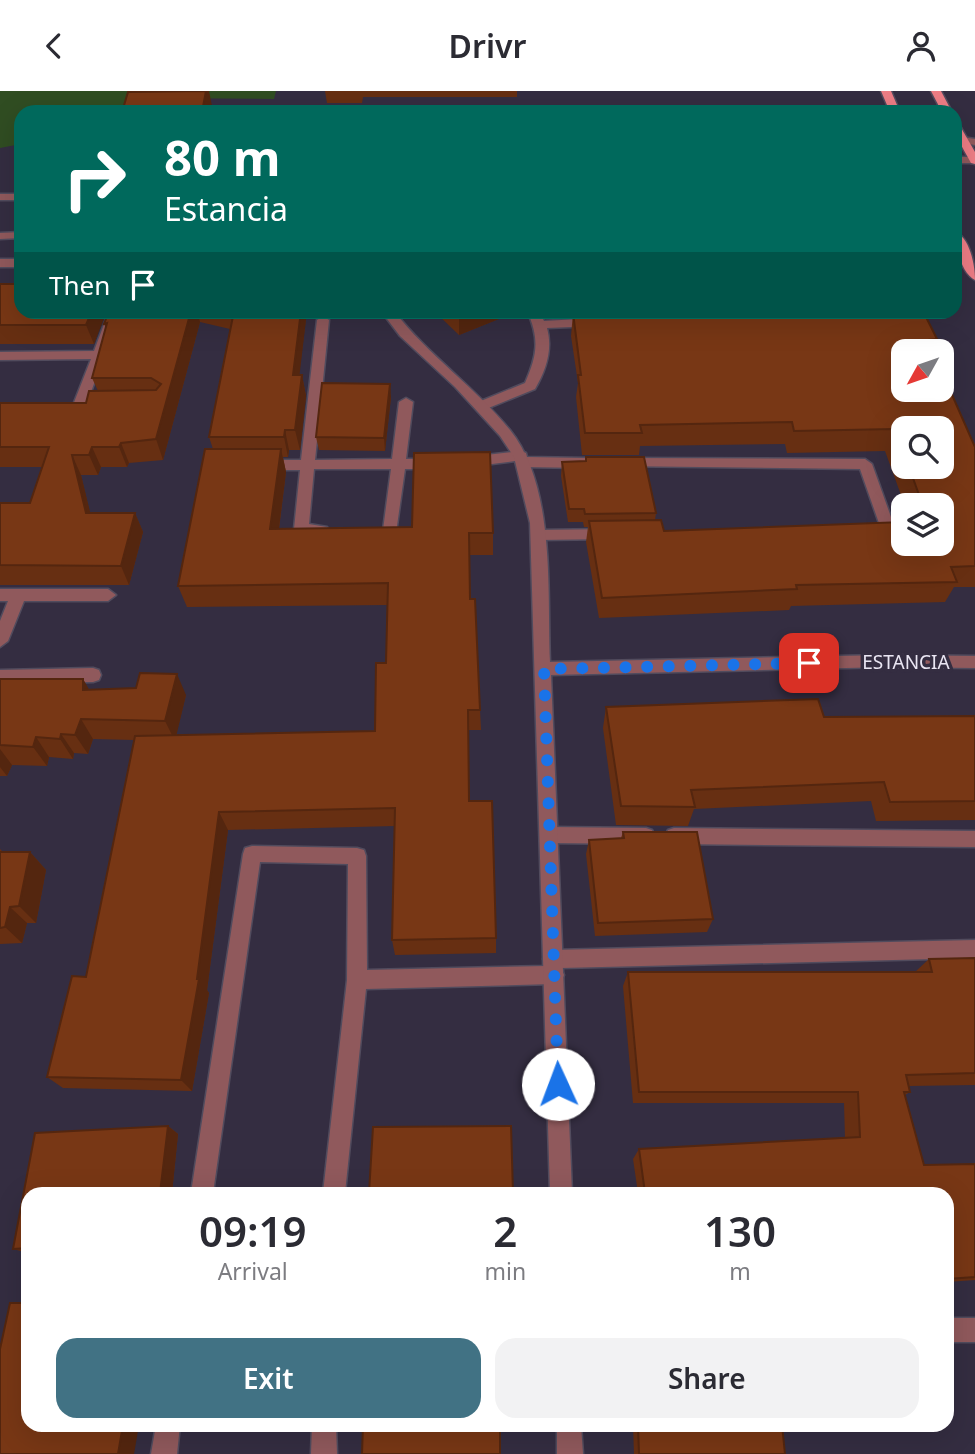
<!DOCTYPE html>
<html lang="en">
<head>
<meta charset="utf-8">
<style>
  body { margin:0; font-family:"Noto Sans",sans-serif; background:#f2f2f3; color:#2b2b33; height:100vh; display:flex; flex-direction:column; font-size:26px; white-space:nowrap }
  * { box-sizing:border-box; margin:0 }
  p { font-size:23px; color:#7c7c81 }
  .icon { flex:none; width:38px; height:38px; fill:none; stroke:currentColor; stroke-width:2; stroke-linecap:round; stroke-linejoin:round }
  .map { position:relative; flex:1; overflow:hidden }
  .sheet { position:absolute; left:21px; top:1096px; width:933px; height:245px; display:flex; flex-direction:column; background:#fff; border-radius:21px; box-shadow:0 7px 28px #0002 }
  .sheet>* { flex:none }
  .hud { position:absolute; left:14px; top:14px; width:948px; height:214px; border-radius:21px; box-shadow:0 7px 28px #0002; background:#00695c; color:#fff; overflow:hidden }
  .needle { width:46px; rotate:230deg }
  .controls { position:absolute; left:891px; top:248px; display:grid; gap:14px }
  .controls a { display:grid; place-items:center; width:63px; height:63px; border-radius:14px; background:#fff; box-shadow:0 7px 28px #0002; font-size:35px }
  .pin { position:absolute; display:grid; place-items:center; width:60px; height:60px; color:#fff; margin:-30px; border-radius:14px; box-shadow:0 4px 10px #0006 }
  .me { position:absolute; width:77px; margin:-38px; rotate:358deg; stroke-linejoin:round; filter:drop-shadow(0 0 5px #0008) }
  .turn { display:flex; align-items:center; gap:24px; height:147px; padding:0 35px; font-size:32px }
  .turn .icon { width:91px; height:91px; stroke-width:2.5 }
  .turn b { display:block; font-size:49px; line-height:60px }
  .then { display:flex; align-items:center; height:66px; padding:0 35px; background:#0003; gap:14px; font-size:26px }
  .eta { display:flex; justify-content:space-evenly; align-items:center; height:119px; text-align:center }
  .eta b { font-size:42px; font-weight:600; line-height:49px }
  .primary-button { display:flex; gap:14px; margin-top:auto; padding:14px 35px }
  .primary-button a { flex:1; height:80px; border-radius:21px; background:#417284; color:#fff; font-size:28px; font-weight:600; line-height:80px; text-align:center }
  .primary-button a+a { background:#f2f2f3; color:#2b2b33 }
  header { display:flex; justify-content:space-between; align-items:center; height:91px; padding:0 35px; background:#fff; font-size:32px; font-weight:600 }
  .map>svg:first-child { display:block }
  .green { fill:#304d22 }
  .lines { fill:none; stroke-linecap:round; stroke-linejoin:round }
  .service-casing { stroke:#514b5d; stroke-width:3 }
  .minor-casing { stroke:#514b5d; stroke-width:3 }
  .tertiary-casing { stroke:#514b5d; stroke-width:3 }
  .primary-casing { stroke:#514b5d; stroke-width:3 }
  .service { fill:#90595c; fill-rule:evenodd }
  .minor { fill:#90595c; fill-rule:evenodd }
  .tertiary { fill:#90595c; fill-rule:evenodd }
  .primary { fill:#ed7d85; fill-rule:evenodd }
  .wall { fill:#672f12; fill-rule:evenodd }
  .shaded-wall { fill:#54260f }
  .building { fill:#783715; stroke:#54260f; stroke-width:2 }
  .route { stroke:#1a73e8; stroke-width:12; stroke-dasharray:0 21.6 }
  .labels { text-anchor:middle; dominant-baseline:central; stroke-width:7; stroke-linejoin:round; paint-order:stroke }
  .street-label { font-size:19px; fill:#eae6f3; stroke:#342d41 }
</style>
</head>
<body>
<header><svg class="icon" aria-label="back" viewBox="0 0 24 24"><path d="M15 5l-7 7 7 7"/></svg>Drivr<svg class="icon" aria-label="person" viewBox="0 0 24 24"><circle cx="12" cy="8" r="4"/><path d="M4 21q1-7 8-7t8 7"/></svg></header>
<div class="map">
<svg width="975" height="1363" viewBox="0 0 975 1363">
  <rect width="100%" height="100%" fill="#342d41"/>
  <path class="green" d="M0 0H276L274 8 145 7 116 21H21V53L0 57Z"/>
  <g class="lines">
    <g class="service-casing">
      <g id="service">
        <rect x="0" y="103" width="21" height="6"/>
        <path d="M109 220H121L85 317 80 318 73 314 91 268 0 269V261L94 260Z"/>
        <path d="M527 220H539L544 230 596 227 602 231 596 235 547 237C553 259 546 279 535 298L486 318H476V312L525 292C537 265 540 248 527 220Z"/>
        <path d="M323 225 329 229 315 369 392 368 399 311 406 307 413 311 406 368H437L444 373 437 378H405L395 449H374L367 444 374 439H383L391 378H314L309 433 327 436 329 440 322 445 301 443 294 438 300 379H262L255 374 262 369H301L317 229Z"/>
        <path d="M521 360 526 362 527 366 586 367 593 372 586 377 522 376 515 370 468 376 461 371 468 366Z"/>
        <path d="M621 367 865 368 872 373 896 440 889 445 869 444 867 440 869 436 880 435 860 378 616 375V369Z"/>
        <path d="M612 438 619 443 612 448 538 449 531 444 538 439Z"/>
        <path d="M0 498H108L116 504 108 510H24L8 550 0 556V530L8 510H0Z"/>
        <path d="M93 577 99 579 101 584 99 589 93 591 0 593V579Z"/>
        <path d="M549 736 646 737 652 739 655 745 652 751 646 753 549 752 543 750 540 744 543 738Z"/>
        <path d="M674 737 975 740V756L674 753 668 751 665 745 668 739Z"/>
        <path d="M252 755 357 757 364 759 366 765 367 879 546 875 543 868 546 861 553 859 975 849V867L561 877 564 884 561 891 554 893 366 898 345 1102H323L347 889 348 773 260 771 213 1102H191L243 763 245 757Z"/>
        <rect x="947" y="1227" width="28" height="24"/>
        <path d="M156 1334H180L177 1363H151Z"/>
        <path d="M312 1334H336L337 1363H311Z"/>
      </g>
    </g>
    <g class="minor-casing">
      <g id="minor">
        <path d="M381 220H394C428 264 475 296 510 339 556 396 547 501 550 571L888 564 975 565V577L888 576 551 584 572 1102H550L530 432 514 366 500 345 455 296 400 245Z"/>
        <path d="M557 1334H581L583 1363H557Z"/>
      </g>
    </g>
    <g class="tertiary-casing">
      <g id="tertiary">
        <path d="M956 45 975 48V54L956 51Z"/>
        <rect x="956" y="66" width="19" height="6"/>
        <path d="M21 141V147L0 148V142Z"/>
        <rect x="0" y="168" width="21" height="8"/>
      </g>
    </g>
    <g class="primary-casing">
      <g id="primary">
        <path d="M881 0H891L900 21H890Z"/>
        <path d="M931 0H941L952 21H942Z"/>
        <path d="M956 34 960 35 975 61V73L971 72 956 45Z"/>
        <path d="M956 141C970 148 975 174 975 189 961 182 955 155 956 141Z"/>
      </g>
    </g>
    <use href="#service" class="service"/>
    <use href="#minor" class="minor"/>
    <use href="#tertiary" class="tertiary"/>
    <use href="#primary" class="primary"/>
  </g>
  <g class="wall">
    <path d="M325 0H517V6H363L362 12H327Z"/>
    <path d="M0 193 21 220H105L94 253H0Z"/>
    <path d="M109 220H307L299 284H302L306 305 300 359H289L288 366H283L286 381 279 438 493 442V464H469L470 508 480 619 481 639H468L469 710 496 847V862L395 864 392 849 395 735 228 739 207 899 209 902 192 1000 63 997 47 986 86 886 134 649 93 648 88 663 74 662 73 668 49 666 47 675 12 674 7 685H0V588H83L89 599 186 604 176 644 375 640 386 572 388 514 187 516 178 495 213 358 209 346 230 238 200 231 163 369 129 372 127 376H101L98 384H81L90 422H135L143 441 129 494H0V412H30L42 376H0V312H86L98 300 92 287 106 237 104 233Z"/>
    <path d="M434 220H519L459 244Z"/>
    <path d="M573 222 937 248 932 259 975 356V496H954L945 511 791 515 789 519 599 527 586 451 588 436H584L583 431H568L561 385 562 371H585L586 366 656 422 655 429 664 440 942 453V415H905L885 360 787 362 785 353 640 355 639 364H582L576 306 578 292 571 245ZM903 338 942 376H903Z"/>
    <path d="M391 306 385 360 319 359 316 346Z"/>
    <path d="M606 616 824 626 975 625V729L876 730 871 710 694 718 688 735 616 734 603 637Z"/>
    <path d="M623 741 713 828 707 841 595 845 586 763 589 749 621 747Z"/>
    <path d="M0 758 3 761H30L46 779 36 832H27L22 852 0 853Z"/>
    <path d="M975 867V994L909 995 910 1001 905 1004 924 1074 975 1073V1189L947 1191V1102H638L633 1068 639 1058 845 1047 844 1012H633L623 895 628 881H915L929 868Z"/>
    <path d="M168 1035 178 1043 172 1102H28V1162L13 1158 35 1042Z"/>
    <path d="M633 1334H782L785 1363H634Z"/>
  </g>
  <g class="shaded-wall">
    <path d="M206 0H209L212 15V21H202Z"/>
    <path d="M92 220H105L106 222 94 253 86 234Z"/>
    <path d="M191 220H197L200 231 163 369 156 348Z"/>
    <path d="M301 220H307L297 305 293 284Z"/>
    <path d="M464 220H519L459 244V223Z"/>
    <path d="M302 284 306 305 300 359 295 339Z"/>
    <path d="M390 293 391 306 385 360 384 347Z"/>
    <path d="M285 339 289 359 288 366 284 346Z"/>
    <path d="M121 352 129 372 127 376 119 356Z"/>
    <path d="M92 356 101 376 98 384 89 364Z"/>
    <path d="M281 358 286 381 276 460 270 438Z"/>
    <path d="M72 364 81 384 95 441 86 422Z"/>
    <path d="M135 422 143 441 129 494 121 475Z"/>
    <path d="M177 583 186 604 175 650 165 630Z"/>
    <path d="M83 588 95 609 83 599Z"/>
    <path d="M81 628 93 648 88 663 75 644Z"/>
    <path d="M61 643 74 662 73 668 60 648Z"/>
    <path d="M36 646 49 666 47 675 33 656Z"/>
    <path d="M0 658 12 674 7 685 0 676Z"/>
    <path d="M219 721 228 739 207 899 209 902 192 1000 181 989 197 888Z"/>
    <path d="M30 761 46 779 36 832 19 815Z"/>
    <path d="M10 816 27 832 22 852 5 836Z"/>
    <path d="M168 1035 178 1043 172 1102H160Z"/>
    <path d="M123 1334H139L134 1363H118Z"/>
  </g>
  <g class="building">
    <path d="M206 0 202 21H122L128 1Z"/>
    <path d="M0 193H21V220H92L86 234H0Z"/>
    <path d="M109 220H191L156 348 121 352 119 356H92L89 364H72L86 422H135L121 475 0 474V412H30L49 356H0V312H86L89 300 156 299 161 293 151 287H92L107 232 104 233Z"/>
    <path d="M234 220H301L293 284H302L295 339H285L284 346H209Z"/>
    <path d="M671 220H923L937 248 927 249 933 261H903V299H942V281L975 356V475L951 476 957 491 796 494 797 498 602 507 589 430 661 429 664 440 903 431V453H942V415H923L909 376H942V338H903V361L894 338 794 340 792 331 640 334 642 342H585L578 284H581L573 222Z"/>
    <path d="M322 292 390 293 384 347 316 346Z"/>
    <path d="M205 358H281L270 438 412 436 414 362 490 361 493 442H469L470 508H475L480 619H468L469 710H492L496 847 392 849 395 717 219 721 197 888H199L181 989 47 986 72 885 86 886 135 645 375 640 376 572H386L388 492 178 495Z"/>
    <path d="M586 366H644L656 422 585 423 584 418H569L562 371 586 370Z"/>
    <path d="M140 582 177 583 165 630 81 628 75 644 61 643 60 648 36 646 33 656 0 654V588H83V599L136 597Z"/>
    <path d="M818 608 824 626 975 625V710L890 711 884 691 691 699 695 716 621 715 606 616Z"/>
    <path d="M623 741H697L713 828 598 832 589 749 624 747Z"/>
    <path d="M0 761H30L19 815 10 816 5 836 0 837Z"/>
    <path d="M975 867V982L906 984 910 1001H904L924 1074 975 1073V1186L947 1188V1102H645L639 1058 860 1046 858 1001H639L628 881H932L929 868Z"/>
    <path d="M168 1035 160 1102H28V1157L13 1158 35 1042Z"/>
    <path d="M511 1035 513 1102H369L373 1036Z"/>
    <path d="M10 1212H28V1334H123L118 1363H0V1258Z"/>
    <path d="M363 1334H500V1363H362Z"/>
    <path d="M638 1334H782L785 1363H639Z"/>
  </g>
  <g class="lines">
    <path class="route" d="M558 993 544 578 809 572"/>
  </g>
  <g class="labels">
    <g class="street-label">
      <text x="906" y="571">ESTANCIA</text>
    </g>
  </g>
</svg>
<div class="controls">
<a><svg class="needle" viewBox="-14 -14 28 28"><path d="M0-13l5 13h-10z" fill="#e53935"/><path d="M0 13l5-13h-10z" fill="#7c7c81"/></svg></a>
<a><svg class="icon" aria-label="search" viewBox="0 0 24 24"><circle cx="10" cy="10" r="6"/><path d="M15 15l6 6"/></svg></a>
<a><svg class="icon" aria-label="layers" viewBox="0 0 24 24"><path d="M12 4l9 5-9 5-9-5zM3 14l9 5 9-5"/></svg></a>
</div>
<div class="pin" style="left:809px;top:572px;background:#d93025"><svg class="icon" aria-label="arrive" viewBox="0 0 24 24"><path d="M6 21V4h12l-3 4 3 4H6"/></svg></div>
<svg class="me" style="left:558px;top:993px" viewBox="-20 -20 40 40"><circle r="19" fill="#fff"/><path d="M0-13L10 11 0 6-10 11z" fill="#1a73e8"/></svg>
<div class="hud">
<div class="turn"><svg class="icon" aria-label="right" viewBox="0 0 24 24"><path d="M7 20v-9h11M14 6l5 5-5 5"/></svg><div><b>80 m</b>Estancia</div></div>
<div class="then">Then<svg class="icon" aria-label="arrive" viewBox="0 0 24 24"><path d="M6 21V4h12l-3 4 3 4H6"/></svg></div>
</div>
<section class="sheet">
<div class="eta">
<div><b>09:19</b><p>Arrival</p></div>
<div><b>2</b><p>min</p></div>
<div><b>130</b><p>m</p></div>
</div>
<div class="primary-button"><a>Exit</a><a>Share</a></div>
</section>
</div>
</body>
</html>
